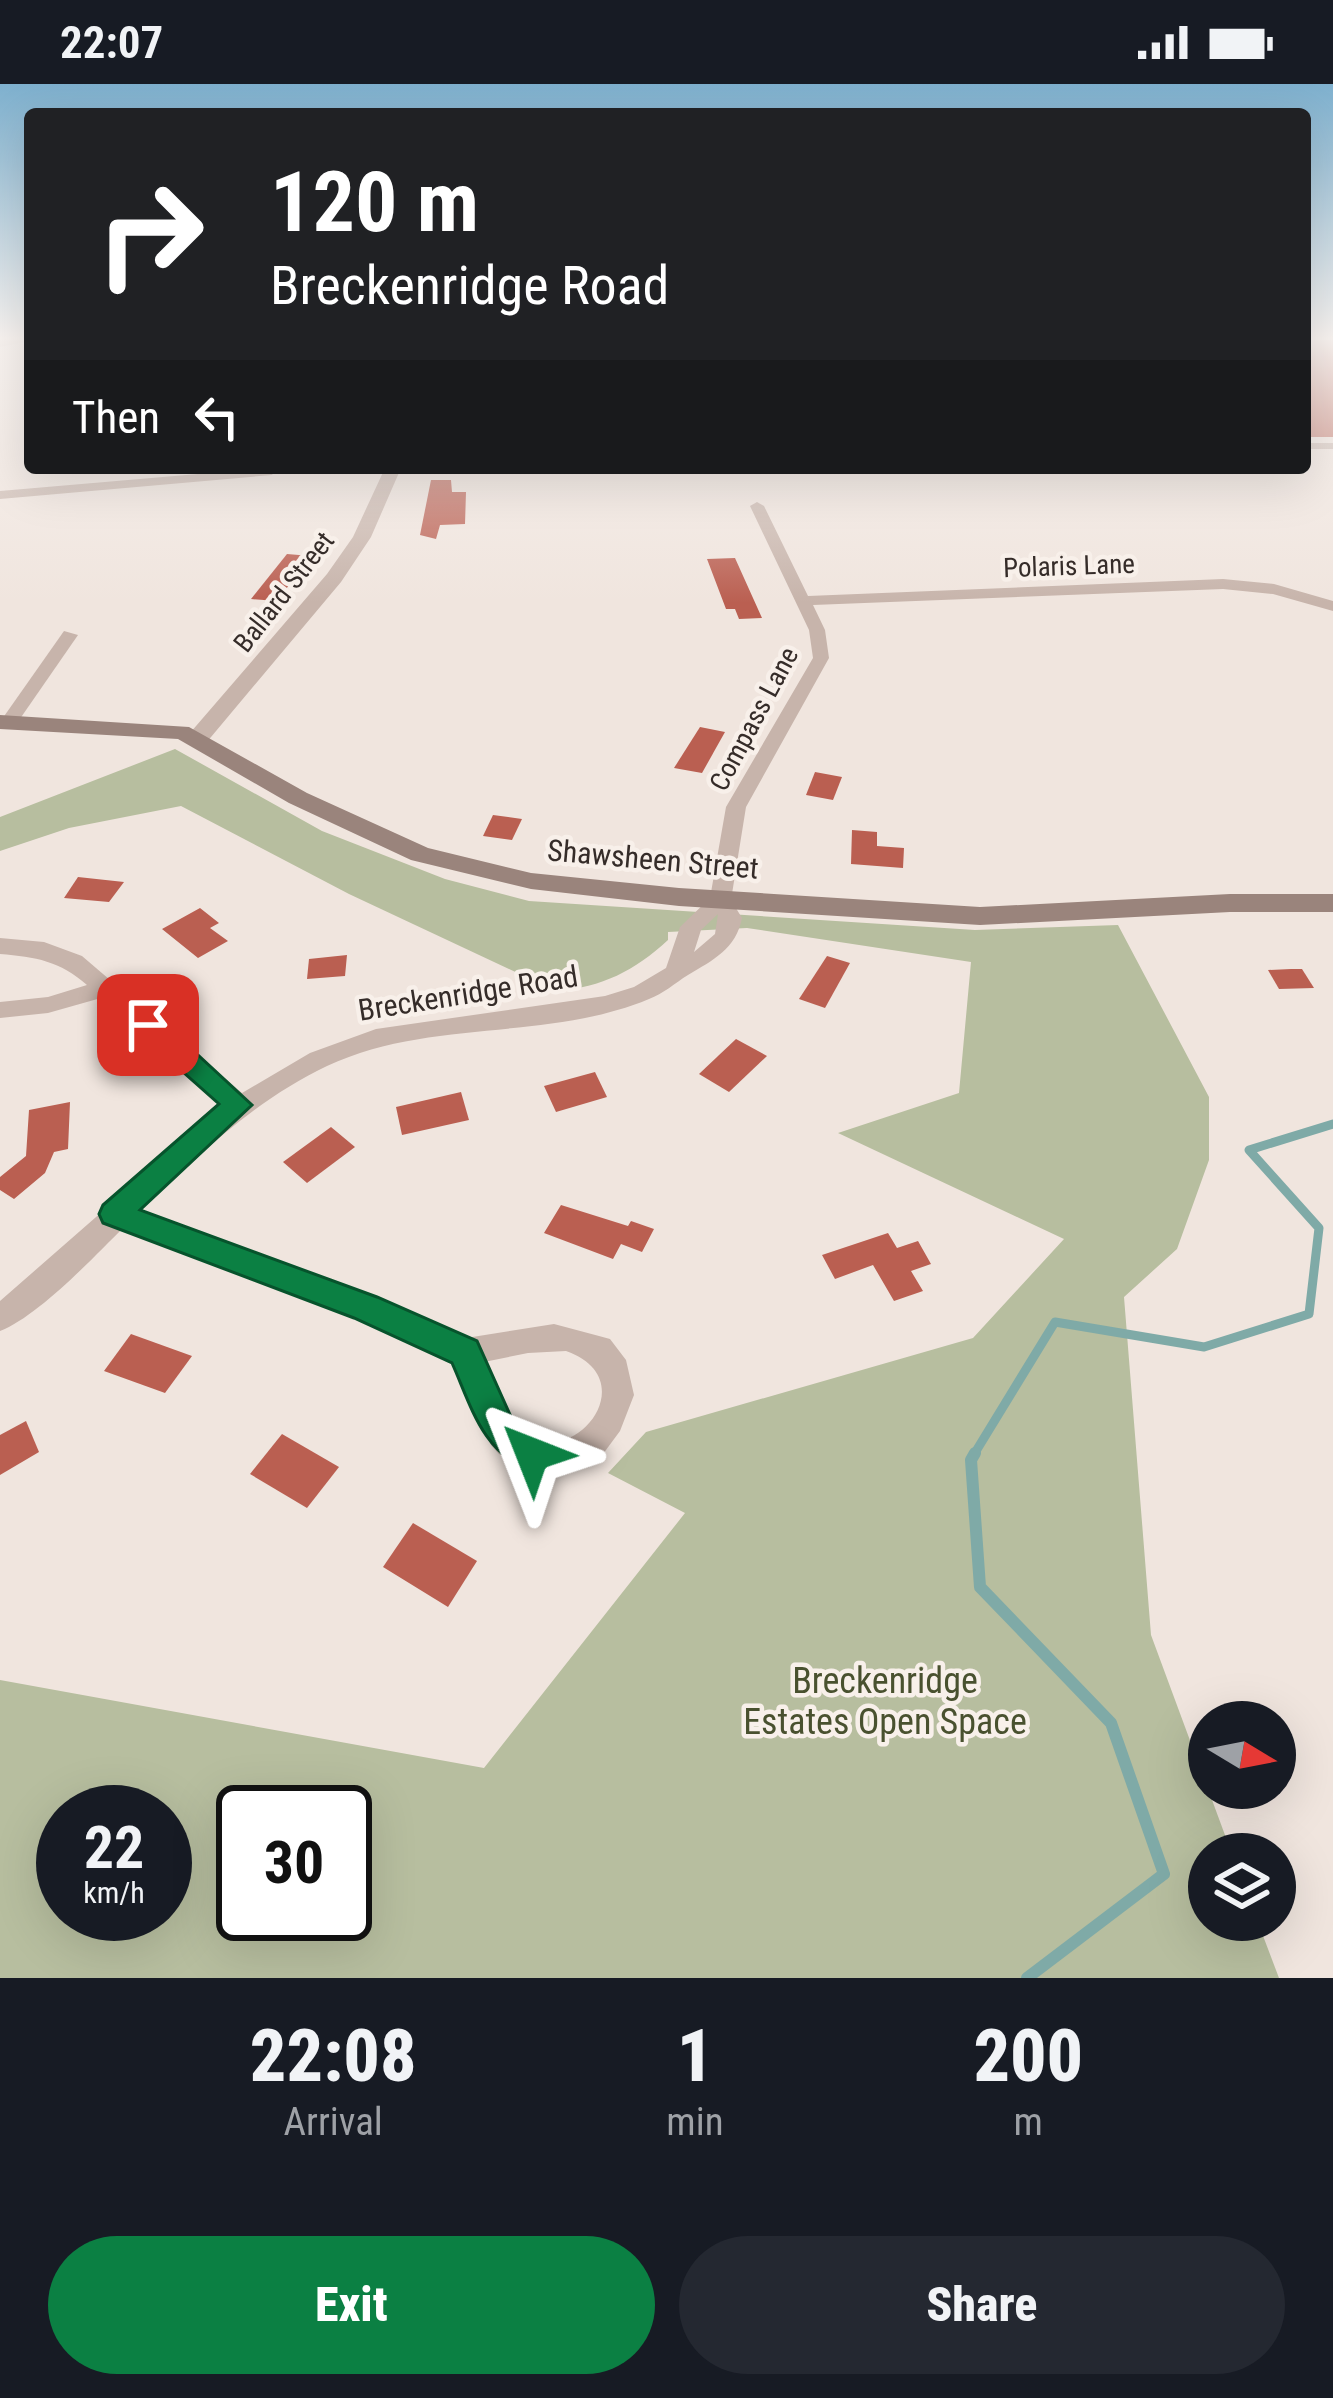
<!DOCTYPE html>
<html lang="en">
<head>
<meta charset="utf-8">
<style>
  body { margin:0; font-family:"Roboto Condensed",sans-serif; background:#242831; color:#f1f3f6; height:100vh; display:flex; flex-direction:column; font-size:45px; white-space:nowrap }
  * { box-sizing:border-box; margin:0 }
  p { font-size:39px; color:#9ea1a6 }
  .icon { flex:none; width:66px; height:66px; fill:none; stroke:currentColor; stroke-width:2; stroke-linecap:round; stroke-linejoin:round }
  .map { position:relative; height:1894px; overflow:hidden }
  .drawer { display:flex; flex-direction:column; background:#171b24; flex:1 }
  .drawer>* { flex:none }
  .guide { position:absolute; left:24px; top:24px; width:1287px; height:366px; border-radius:12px; box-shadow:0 12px 48px #0002; background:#202124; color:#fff; overflow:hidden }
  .needle { width:78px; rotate:100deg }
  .buttons { position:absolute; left:1188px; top:1617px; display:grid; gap:24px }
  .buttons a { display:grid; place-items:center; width:108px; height:108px; border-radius:50%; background:#171b24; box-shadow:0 12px 48px #0002; font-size:60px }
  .speed { position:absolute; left:36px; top:1701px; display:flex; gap:24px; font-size:60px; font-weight:700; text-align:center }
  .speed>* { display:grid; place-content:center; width:156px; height:156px; border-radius:50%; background:#171b24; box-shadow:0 12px 48px #0002; line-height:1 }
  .speed small { font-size:30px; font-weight:400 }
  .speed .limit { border:6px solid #111; border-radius:18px; background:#fff; color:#111 }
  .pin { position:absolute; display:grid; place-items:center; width:102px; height:102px; color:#fff; margin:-51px; border-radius:24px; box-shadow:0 6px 18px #0006 }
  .me { position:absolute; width:132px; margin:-66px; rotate:315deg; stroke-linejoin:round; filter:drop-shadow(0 0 9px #0008) }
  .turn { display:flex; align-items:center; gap:42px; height:252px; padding:0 48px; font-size:54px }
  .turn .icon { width:156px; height:156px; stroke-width:2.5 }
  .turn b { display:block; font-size:84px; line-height:102px }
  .then { display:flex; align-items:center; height:114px; padding:0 48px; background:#0003; gap:24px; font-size:45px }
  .eta { display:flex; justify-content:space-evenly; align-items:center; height:204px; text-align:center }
  .eta b { font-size:72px; font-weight:800; line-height:84px }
  .cta { display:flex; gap:24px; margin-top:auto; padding:24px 48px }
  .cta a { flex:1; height:138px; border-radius:72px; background:#0b8043; color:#fff; font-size:48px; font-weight:800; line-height:138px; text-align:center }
  .cta a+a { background:#242831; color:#f1f3f6 }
  .status { display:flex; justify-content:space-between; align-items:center; height:84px; padding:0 60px; background:#171b24; direction:ltr }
  .status svg { height:33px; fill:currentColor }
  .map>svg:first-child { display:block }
  .green { fill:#b7be9f; fill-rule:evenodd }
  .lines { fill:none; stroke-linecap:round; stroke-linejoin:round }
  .stream-far1 { stroke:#7faaa7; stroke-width:9 }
  .stream { stroke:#7faaa7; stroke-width:12 }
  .building { fill:#ba5f51 }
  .service { stroke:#c7b4ab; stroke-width:6 }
  .minor { fill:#c7b4ab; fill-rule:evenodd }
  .tertiary { fill:#c7b4ab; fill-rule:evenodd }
  .secondary { fill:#9a847c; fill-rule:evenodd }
  .route { fill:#0b8043; stroke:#07532c; stroke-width:3 }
  .labels { text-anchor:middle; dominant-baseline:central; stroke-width:9; stroke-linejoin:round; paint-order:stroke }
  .far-street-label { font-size:27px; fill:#352c29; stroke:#f8f0ea }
  .street-label { font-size:30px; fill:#352c29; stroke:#f8f0ea }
  .near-park-label { font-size:36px; fill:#49512f; stroke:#f8f0ea }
</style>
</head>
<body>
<div class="status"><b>22:07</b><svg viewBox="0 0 49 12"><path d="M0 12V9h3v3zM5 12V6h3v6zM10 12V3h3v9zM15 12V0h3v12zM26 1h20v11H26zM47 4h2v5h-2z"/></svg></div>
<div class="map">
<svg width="1333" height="1894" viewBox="0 0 1333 1894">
  <rect width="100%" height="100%" fill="#f0e5de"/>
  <path class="green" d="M175 665 322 747 445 795 529 817 975 846 1118 841 1209 1013V1076L1177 1165 1124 1213 1151 1551 1232 1770H1209V1836H1257L1279 1894H0V1596L484 1684 685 1429 608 1389 646 1348 973 1254 1064 1155 838 1049 959 1009 971 878 747 844 668 848V856C634 887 603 903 556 907L349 810 181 722 69 744 0 767V733ZM63 1728H165V1830H63ZM243 1728H345V1830H243Z"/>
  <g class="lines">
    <path class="stream-far1" d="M973 1372 1055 1238 1204 1263 1309 1230 1319 1144 1249 1066 1333 1040"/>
    <path class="stream" d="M975 1369 971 1376 980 1503 1111 1639 1164 1790 1027 1894"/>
  </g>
  <g class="building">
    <rect x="1305" y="256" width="28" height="97"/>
    <path d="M431 396H451L452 408H466L465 440 440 441 436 455 420 451Z"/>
    <path d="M287 470 311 472 277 517 251 515Z"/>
    <path d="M735 474 762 534 739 535 735 525H726L707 475Z"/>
    <path d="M700 643 725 648 702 689 674 684Z"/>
    <path d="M815 688 842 693 833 716 806 711Z"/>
    <path d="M493 731 522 735 512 756 483 752Z"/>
    <path d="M852 746 877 748V762L904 764 903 784 851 780Z"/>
    <path d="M78 793 124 798 109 818 64 814Z"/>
    <path d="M200 824 219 839 210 844 228 857 198 874 162 845Z"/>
    <path d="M347 871 345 892 307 895 309 875Z"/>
    <path d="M827 872 850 879 825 924 799 915Z"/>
    <path d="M1291 885H1302L1314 904 1279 905 1268 886Z"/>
    <path d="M736 955 767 972 729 1008 699 990Z"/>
    <path d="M595 988 607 1013 556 1028 544 1002Z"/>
    <path d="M461 1008 469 1036 402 1051 396 1023Z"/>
    <path d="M70 1018 68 1065 54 1068 45 1089 14 1115 0 1106V1093L26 1072 29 1026Z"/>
    <path d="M331 1043 355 1063 307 1099 283 1078Z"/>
    <path d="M561 1121 628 1142 631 1137 654 1145 642 1168 621 1160 613 1175 544 1149Z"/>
    <path d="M888 1149 897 1164 918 1157 931 1180 911 1187 923 1207 894 1217 873 1181 835 1195 822 1171Z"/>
    <path d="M131 1250 192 1272 165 1309 104 1287Z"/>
    <path d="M26 1337 39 1368 0 1391V1351Z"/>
    <path d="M282 1350 339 1383 307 1424 250 1390Z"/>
    <path d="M413 1439 477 1477 448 1523 383 1483Z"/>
  </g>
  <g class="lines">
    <path class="service" d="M1305 362H1333"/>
    <g class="minor">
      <path d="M267 384 274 388 272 391 0 415V407Z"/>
      <path d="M757 418 764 422 808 512 1223 495 1274 500 1333 517V527L1273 510 1223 505 813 521 825 546 829 574 746 723 731 816 742 834C736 865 713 876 688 891 675 899 663 910 649 915 546 958 429 934 327 982 255 1016 196 1073 139 1128L325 1195 466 1254 554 1240 599 1252 610 1255 626 1276 634 1311 620 1347 603 1370 567 1389 539 1390 499 1370 491 1361 454 1277 305 1213 122 1145C93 1174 37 1233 0 1247V1217L223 1022 101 914 48 929 0 934V918L48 913 87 901C60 877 36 873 0 870V854L44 858 82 872 242 1009 310 969 376 945 605 912 634 903 666 884 680 843 710 814 726 723 813 574 809 546 750 422ZM718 830 715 850 694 868 701 846ZM566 1267C649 1296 569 1394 518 1344 500 1327 493 1300 484 1278L528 1269Z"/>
      <path d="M64 547 78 551 15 642H3L0 638Z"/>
    </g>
    <g class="tertiary">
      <path d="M30 254V257L0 263V255Z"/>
      <path d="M385 384H401L371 453 341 498 206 659H190V649L327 490 353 453Z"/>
    </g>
    <path class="secondary" d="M0 631 189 643 307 709 428 764 531 789 679 804 980 823 1230 810H1333V828H1230L980 841 679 822 531 805 411 776 289 719 178 655 0 645Z"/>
  </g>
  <linearGradient id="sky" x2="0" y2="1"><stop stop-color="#7eb0ce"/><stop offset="0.49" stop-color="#f8f3f0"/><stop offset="1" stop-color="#f8f3f0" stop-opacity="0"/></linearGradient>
  <rect width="1333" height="519" fill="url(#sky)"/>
  <path class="route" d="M148 931 158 934 252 1021 140 1126 377 1213 477 1257 512 1335 545 1358 550 1370 545 1383 532 1388C482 1368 472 1324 452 1279L354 1234 103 1139 99 1130 103 1121 219 1020 138 948 134 941 138 934Z"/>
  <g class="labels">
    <g class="far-street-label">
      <text transform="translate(1069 482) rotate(-2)">Polaris Lane</text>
      <text transform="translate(284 508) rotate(-52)">Ballard Street</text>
      <text transform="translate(754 635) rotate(-62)">Compass Lane</text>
    </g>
    <g class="street-label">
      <text transform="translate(653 775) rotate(5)">Shawsheen Street</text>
      <text transform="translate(468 909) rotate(-9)">Breckenridge Road</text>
    </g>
    <g class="near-park-label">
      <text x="885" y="1597">Breckenridge<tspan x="885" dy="41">Estates Open Space</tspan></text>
    </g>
  </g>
</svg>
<div class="buttons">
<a><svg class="needle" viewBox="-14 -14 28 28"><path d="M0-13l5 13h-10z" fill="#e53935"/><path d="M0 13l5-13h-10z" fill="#9ea1a6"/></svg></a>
<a><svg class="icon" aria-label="layers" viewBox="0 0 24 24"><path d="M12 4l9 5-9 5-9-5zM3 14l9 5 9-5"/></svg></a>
</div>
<div class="speed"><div>22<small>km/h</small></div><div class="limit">30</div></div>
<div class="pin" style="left:148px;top:941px;background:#d93025"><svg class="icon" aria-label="arrive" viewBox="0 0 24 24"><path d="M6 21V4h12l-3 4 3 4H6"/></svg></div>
<svg class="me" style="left:532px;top:1370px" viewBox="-20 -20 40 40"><path d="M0-17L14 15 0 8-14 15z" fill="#0b8043" stroke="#fff" stroke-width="4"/></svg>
<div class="guide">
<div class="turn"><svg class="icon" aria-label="right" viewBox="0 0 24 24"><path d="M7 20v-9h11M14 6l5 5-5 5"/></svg><div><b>120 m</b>Breckenridge Road</div></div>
<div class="then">Then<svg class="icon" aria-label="left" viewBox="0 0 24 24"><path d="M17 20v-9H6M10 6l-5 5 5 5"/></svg></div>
</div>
</div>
<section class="drawer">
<div class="eta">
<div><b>22:08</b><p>Arrival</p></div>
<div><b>1</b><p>min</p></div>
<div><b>200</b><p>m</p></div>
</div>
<div class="cta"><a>Exit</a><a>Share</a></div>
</section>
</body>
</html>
